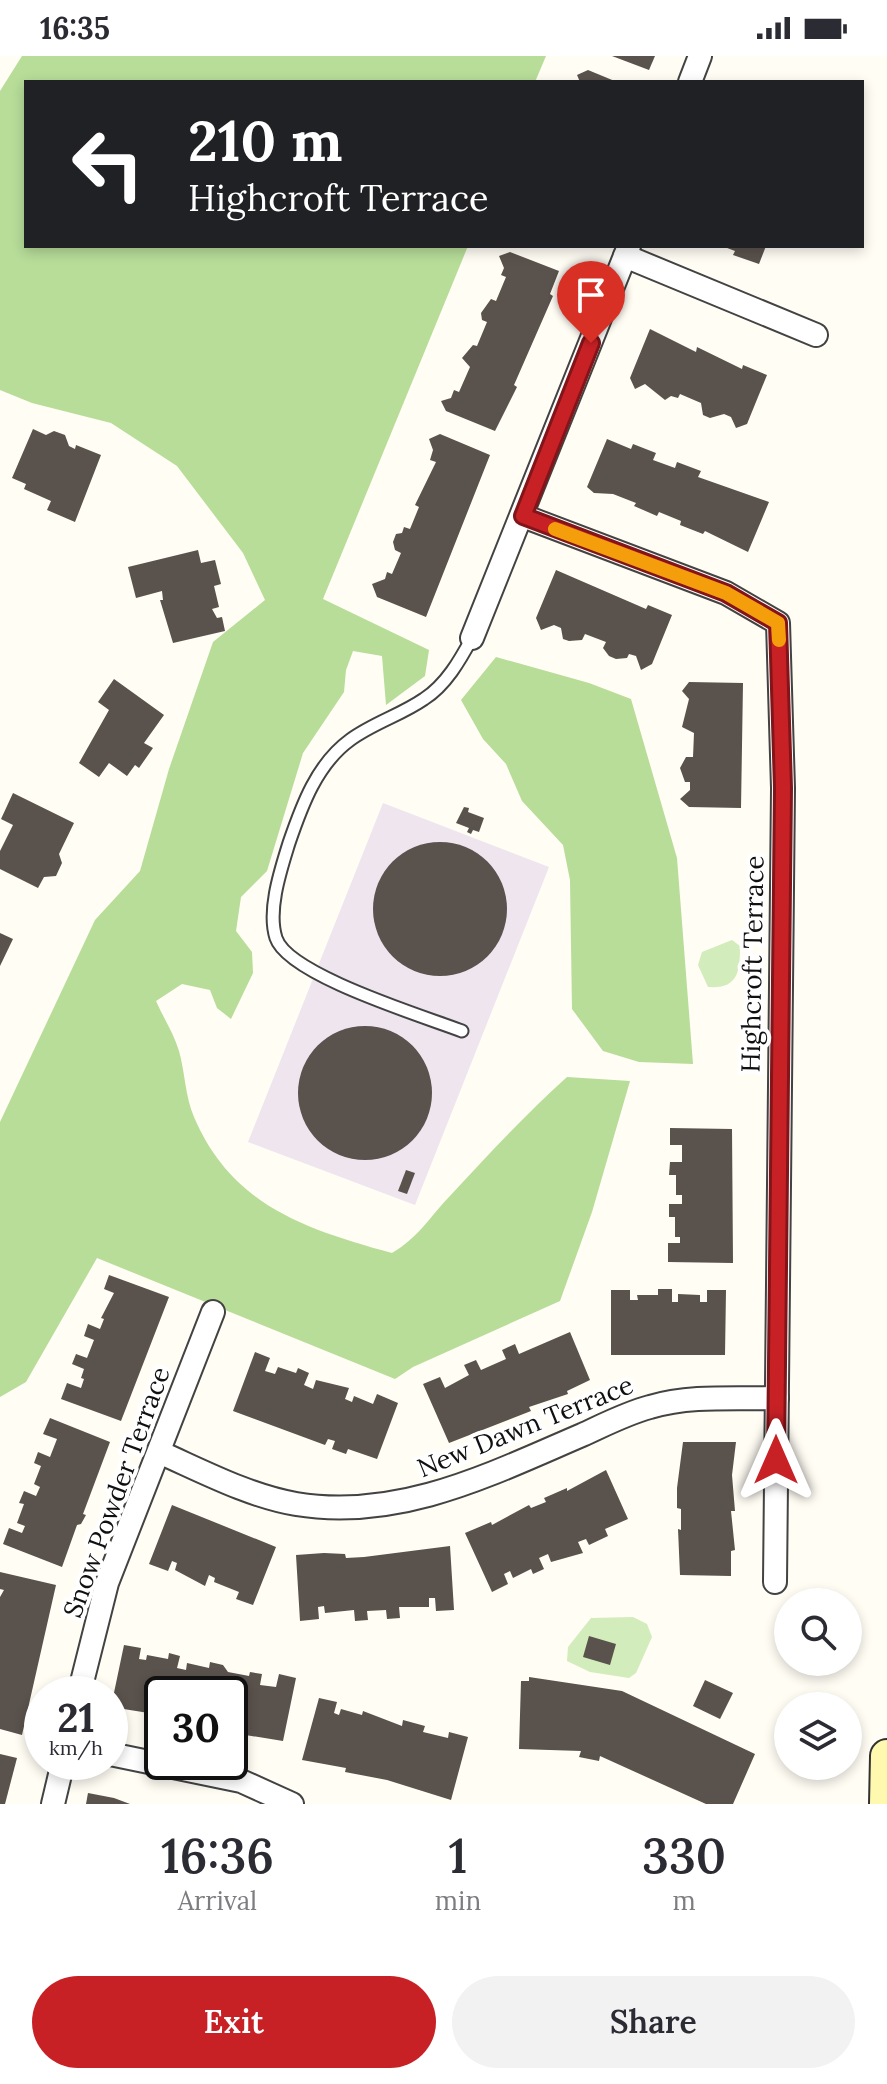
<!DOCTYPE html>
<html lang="en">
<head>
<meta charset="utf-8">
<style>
  body { margin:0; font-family:Lora,serif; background:#f2f2f3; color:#2b2b33; height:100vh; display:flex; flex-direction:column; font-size:30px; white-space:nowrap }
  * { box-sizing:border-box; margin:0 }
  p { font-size:26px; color:#7c7c81 }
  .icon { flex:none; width:44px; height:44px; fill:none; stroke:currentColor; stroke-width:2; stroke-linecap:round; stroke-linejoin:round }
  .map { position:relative; height:1748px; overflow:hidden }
  .panel { display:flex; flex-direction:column; background:#fff; flex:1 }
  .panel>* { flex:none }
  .banner { position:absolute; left:24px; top:24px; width:840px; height:168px; border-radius:0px; box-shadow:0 4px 12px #0003; background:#202124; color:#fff; overflow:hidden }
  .buttons { position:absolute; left:774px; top:1532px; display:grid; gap:16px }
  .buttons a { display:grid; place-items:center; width:88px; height:88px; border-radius:50%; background:#fff; box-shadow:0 4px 12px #0003; font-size:40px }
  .speed { position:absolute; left:24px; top:1620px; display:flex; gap:16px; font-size:40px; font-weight:700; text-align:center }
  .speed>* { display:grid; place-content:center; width:104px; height:104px; border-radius:50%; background:#fff; box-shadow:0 4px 12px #0003; line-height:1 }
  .speed small { font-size:20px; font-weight:400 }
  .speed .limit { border:4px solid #111; border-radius:12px; background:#fff; color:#111 }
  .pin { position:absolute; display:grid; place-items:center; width:68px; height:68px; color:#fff; margin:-82px -34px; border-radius:50% 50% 50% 0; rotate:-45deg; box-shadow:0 0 8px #0007 }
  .pin .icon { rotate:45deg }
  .me { position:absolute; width:88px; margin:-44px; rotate:0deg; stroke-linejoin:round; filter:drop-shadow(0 0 6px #0008) }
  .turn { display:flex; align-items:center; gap:28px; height:168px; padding:0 32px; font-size:36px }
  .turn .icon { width:104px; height:104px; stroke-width:2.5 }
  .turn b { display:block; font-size:56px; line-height:68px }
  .eta { display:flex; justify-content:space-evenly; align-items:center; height:136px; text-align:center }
  .eta b { font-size:48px; font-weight:600; line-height:56px }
  .primary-button { display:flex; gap:16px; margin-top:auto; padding:16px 32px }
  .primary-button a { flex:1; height:92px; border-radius:48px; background:#c72126; color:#fff; font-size:32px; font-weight:600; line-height:92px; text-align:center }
  .primary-button a+a { background:#f2f2f3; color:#2b2b33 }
  .status { display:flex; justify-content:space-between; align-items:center; height:56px; padding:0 40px; background:#fff; direction:ltr }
  .status svg { height:22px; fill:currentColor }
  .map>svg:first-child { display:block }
  .industrial { fill:#eee5ef }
  .green { fill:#d3ecbb }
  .forest { fill:#b7dd99 }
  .building { fill:#5a524c }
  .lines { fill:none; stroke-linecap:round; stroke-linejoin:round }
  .service-casing { stroke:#434343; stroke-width:15 }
  .minor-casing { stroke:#434343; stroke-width:26 }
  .secondary-casing { stroke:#323232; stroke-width:36 }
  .service { stroke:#fff; stroke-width:11 }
  .minor { stroke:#fff; stroke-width:22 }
  .secondary { stroke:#fff8af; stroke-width:32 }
  .route-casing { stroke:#811519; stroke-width:20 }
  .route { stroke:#c72126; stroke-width:14 }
  .slow { stroke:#f59e0b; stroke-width:14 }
  .labels { text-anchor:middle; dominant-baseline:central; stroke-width:8; stroke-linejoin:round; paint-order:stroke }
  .street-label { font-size:26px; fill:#101010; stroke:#fff }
</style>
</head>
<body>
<div class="status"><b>16:35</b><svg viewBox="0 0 49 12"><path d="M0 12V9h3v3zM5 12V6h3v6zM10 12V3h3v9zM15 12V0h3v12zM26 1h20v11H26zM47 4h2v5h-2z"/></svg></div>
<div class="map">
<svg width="887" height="1748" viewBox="0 0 887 1748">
  <rect width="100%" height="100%" fill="#fffdf4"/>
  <path class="industrial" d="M383 747 549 811 415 1149 248 1086Z"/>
  <g class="green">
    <path d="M732 884 740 890C740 916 738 933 708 931L698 909 702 896Z"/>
    <path d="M633 1561 647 1568 652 1581 636 1617 629 1622 590 1616 567 1605 568 1591 591 1562Z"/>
  </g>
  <g class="forest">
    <path d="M22 0H546L535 26H26V190H468L323 543 429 594 425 620 386 649 382 600 353 595 346 614 344 636 303 697 267 815 241 841 236 875 252 896 253 917 231 963 217 952 210 934 182 928 156 945C163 961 174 978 179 995 185 1016 185 1040 194 1061 232 1150 306 1173 392 1197 419 1181 428 1163 449 1141 488 1099 525 1059 567 1021L630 1025 592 1156 560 1245 413 1311 395 1323 97 1202 26 1326 0 1341V1066L95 864 140 815 169 713 213 586 265 544 243 497 177 410 111 367 32 347 0 334V35Z"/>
    <path d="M496 601 589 627 631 643 677 802 693 1008 639 1006 603 995 572 953 570 824 563 789 522 745 506 708 483 683 461 644Z"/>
  </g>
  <g class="building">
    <path d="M612 0H655L649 14Z"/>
    <path d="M588 14 617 26H580L577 19Z"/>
    <path d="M722 190H766L759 208 733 199 735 195Z"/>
    <path d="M510 196 559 215 550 238 553 240 514 329 517 331 495 375 446 355 441 345 451 342 454 334 459 336 470 311 462 302 473 289 477 290 487 266 482 264 481 257 491 243 496 245 506 221 501 219 504 212 499 200Z"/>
    <path d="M650 273 696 296 697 291 742 313 743 309 767 319 747 368 736 372 731 361 724 358 710 362 703 359 701 347 680 338 678 342 671 340 665 344 645 328 635 333 630 322Z"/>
    <path d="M33 373 46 379 54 375 65 379 69 390 75 393 76 389 101 399 75 466 47 454 51 445 24 433 26 428 12 422Z"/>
    <path d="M440 378 490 399 426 561 377 541 372 528 385 523 387 516 392 518 401 497 395 494 393 486 396 478 402 477 404 471 410 473 419 451 415 449 436 406 430 404 433 394 429 383Z"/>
    <path d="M607 383 631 393 633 388 656 397 653 404 675 412 677 406 701 415 698 421 769 446 748 496 705 475 703 478 680 469 681 465 659 456 657 460 634 450 636 447 613 438 594 437 587 431Z"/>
    <path d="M198 494 201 507 215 504 221 528 214 530 219 551 212 553 217 562 222 561 225 575 173 587 160 544H163L162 535 136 542 128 511Z"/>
    <path d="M556 514 646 553 648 549 672 559 652 608 641 614 636 600 629 598 627 602 616 603 609 600 603 592 606 586 585 578 582 584 569 585 563 583 561 572 554 569 541 574 536 562Z"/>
    <path d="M114 623 164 659 144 687 153 692 139 712 135 709 127 720 109 707 99 721 79 707 109 654 98 646Z"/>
    <path d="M689 626 743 627 741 752 689 751 680 743 690 734V726H685L680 712 686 701H693L694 677 682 671 689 643 682 635Z"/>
    <path d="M13 737 74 767 59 798 62 807 56 820 44 821 38 832 0 813V795L13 769 1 763Z"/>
    <path d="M464 751 469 752 468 756 484 762 479 776 473 774 471 778 467 776 469 772 456 767Z"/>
    <circle cx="440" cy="853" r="67"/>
    <path d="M0 877 13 883 0 910Z"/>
    <circle cx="365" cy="1037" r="67"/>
    <path d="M670 1072 732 1073 733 1207 668 1206V1187H680V1181H675V1161H669V1148H682V1139H676V1119H669L670 1106H682V1089H670Z"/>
    <path d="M406 1114 415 1117 407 1138 398 1135Z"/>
    <path d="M109 1219 169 1241 121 1365 61 1343 67 1327 81 1332 84 1323 81 1322 84 1313 72 1308 76 1298 87 1302 94 1284 84 1280 88 1268 100 1273 104 1263 101 1262 114 1237 104 1233Z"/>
    <path d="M658 1233H672V1246H678V1238L700 1239V1246H707V1234H726L725 1299H611V1234H630V1244H638L637 1239H658Z"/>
    <path d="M570 1276 590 1324 567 1335 568 1338 529 1351 531 1355 449 1387 423 1328 440 1321 445 1332 469 1319 464 1309 476 1304 481 1314 506 1303 502 1294 515 1288 519 1298Z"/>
    <path d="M255 1296 270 1302 265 1315 275 1318 278 1311 296 1317 298 1312 309 1317 304 1329 313 1333 316 1324 349 1332 345 1343 352 1346 354 1340 373 1348 377 1338 398 1347 377 1403 348 1393 346 1398 332 1393 335 1385 328 1383 325 1389 233 1355Z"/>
    <path d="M50 1362 110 1386 83 1458 86 1459 81 1468 77 1469 62 1511 3 1488 9 1472 22 1477 25 1470 17 1467 24 1448 19 1447 24 1435 36 1440 40 1431 34 1428 41 1410 34 1407 38 1396 50 1401 57 1383 43 1378Z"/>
    <path d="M683 1386H736L732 1419 735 1455H731L735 1494 731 1495V1520L680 1519 678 1473 681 1474V1453L677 1452V1432Z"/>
    <path d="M606 1414 628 1463 605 1473 608 1480 589 1489 586 1483 578 1486 583 1497 551 1506 548 1498 539 1502 544 1513 533 1518 531 1513 513 1522 510 1515 504 1518 508 1528 492 1536 465 1477 491 1466 492 1469 529 1449 531 1452 546 1446 544 1442 567 1432V1435Z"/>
    <path d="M172 1449 276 1491 253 1549 236 1543 239 1536 214 1526 215 1522 209 1519 205 1530 175 1514 177 1507 172 1505 168 1515 149 1508Z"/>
    <path d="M450 1490 454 1554 436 1555 435 1542H429V1551H399L400 1562 387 1563 386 1554 367 1555 368 1564 355 1565 354 1554 325 1557 324 1550 318 1551 319 1563 300 1565 296 1499 324 1497 345 1498 346 1502 364 1501Z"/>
    <path d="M0 1516 56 1529 22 1679 0 1673V1541L4 1534 0 1533Z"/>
    <path d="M589 1580 616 1588 610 1609 583 1601Z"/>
    <path d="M124 1589 141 1592 139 1603 146 1604 147 1599 168 1603 169 1597 180 1600 177 1612 186 1614 187 1607 209 1612 210 1606 223 1609 228 1616 249 1620 250 1616 262 1618 260 1629 276 1631 279 1618 296 1622 283 1685 233 1677 230 1674V1638H162V1663L155 1662V1658L111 1651Z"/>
    <path d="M529 1621 622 1635 755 1698 733 1748H706L600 1700 599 1705 579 1701 581 1695 519 1693 521 1625H529Z"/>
    <path d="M705 1624 733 1637 720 1663 693 1650Z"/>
    <path d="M319 1642 337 1646 334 1657 339 1659 341 1653 362 1659 363 1655 402 1670 403 1664 425 1670 423 1676 448 1682 449 1676 468 1681 451 1744 387 1724 345 1716 346 1712 302 1704Z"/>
    <path d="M0 1698 17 1702 5 1748H0Z"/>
    <path d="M88 1737 114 1742 130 1748H86Z"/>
  </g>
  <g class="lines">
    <g class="service-casing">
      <path id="service" d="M462 975C423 960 288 919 276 882 267 854 281 813 289 787 302 749 317 708 350 684 373 667 401 659 424 643 446 629 460 604 472 582"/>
    </g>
    <g class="minor-casing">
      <g id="minor">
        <path d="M690 26 700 0"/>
        <path d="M625 200 816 279"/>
        <path d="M523 460 726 537 778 567 783 732 775 1526"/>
        <path d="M472 582 629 190"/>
        <path d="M159 1396C202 1415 249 1440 296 1448 399 1465 491 1418 582 1379 604 1369 627 1357 650 1351 691 1339 734 1343 777 1342"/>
        <path d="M79 1638 107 1527 213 1256"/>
        <path d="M110 1698 241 1725 292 1748"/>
        <path d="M53 1748 63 1706"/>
      </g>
    </g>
    <g class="secondary-casing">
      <path id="secondary" d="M886 1748 887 1700"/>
    </g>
    <use href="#service" class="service"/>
    <use href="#minor" class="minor"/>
    <use href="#secondary" class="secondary"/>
  </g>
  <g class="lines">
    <g class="route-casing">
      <path id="route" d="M591 287 523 460 726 537 778 567 783 732 776 1404"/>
    </g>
    <use href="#route" class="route"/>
    <path class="slow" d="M555 473 726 537 778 567 779 584"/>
  </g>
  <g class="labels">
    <g class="street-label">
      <text transform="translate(752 908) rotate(-89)">Highcroft Terrace</text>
      <text transform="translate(525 1370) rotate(-22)">New Dawn Terrace</text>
      <text transform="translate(116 1436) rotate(-70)">Snow Powder Terrace</text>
    </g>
  </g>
</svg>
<div class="buttons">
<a><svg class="icon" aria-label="search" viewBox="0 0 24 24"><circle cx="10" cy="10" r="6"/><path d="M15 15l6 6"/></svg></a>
<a><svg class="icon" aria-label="layers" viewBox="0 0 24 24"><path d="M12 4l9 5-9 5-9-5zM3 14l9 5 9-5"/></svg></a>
</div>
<div class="speed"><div>21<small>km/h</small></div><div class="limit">30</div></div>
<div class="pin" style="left:591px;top:287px;background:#d93025"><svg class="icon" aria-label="arrive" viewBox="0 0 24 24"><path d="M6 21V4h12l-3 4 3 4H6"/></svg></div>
<svg class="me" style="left:776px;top:1404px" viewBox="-20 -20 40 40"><path d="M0-17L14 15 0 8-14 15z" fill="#c72126" stroke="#fff" stroke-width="4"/></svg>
<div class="banner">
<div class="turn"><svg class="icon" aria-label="left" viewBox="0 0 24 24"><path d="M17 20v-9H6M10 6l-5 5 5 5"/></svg><div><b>210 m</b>Highcroft Terrace</div></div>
</div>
</div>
<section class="panel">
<div class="eta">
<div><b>16:36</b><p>Arrival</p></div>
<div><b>1</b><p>min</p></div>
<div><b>330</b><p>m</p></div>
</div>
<div class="primary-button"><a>Exit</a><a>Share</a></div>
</section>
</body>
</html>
